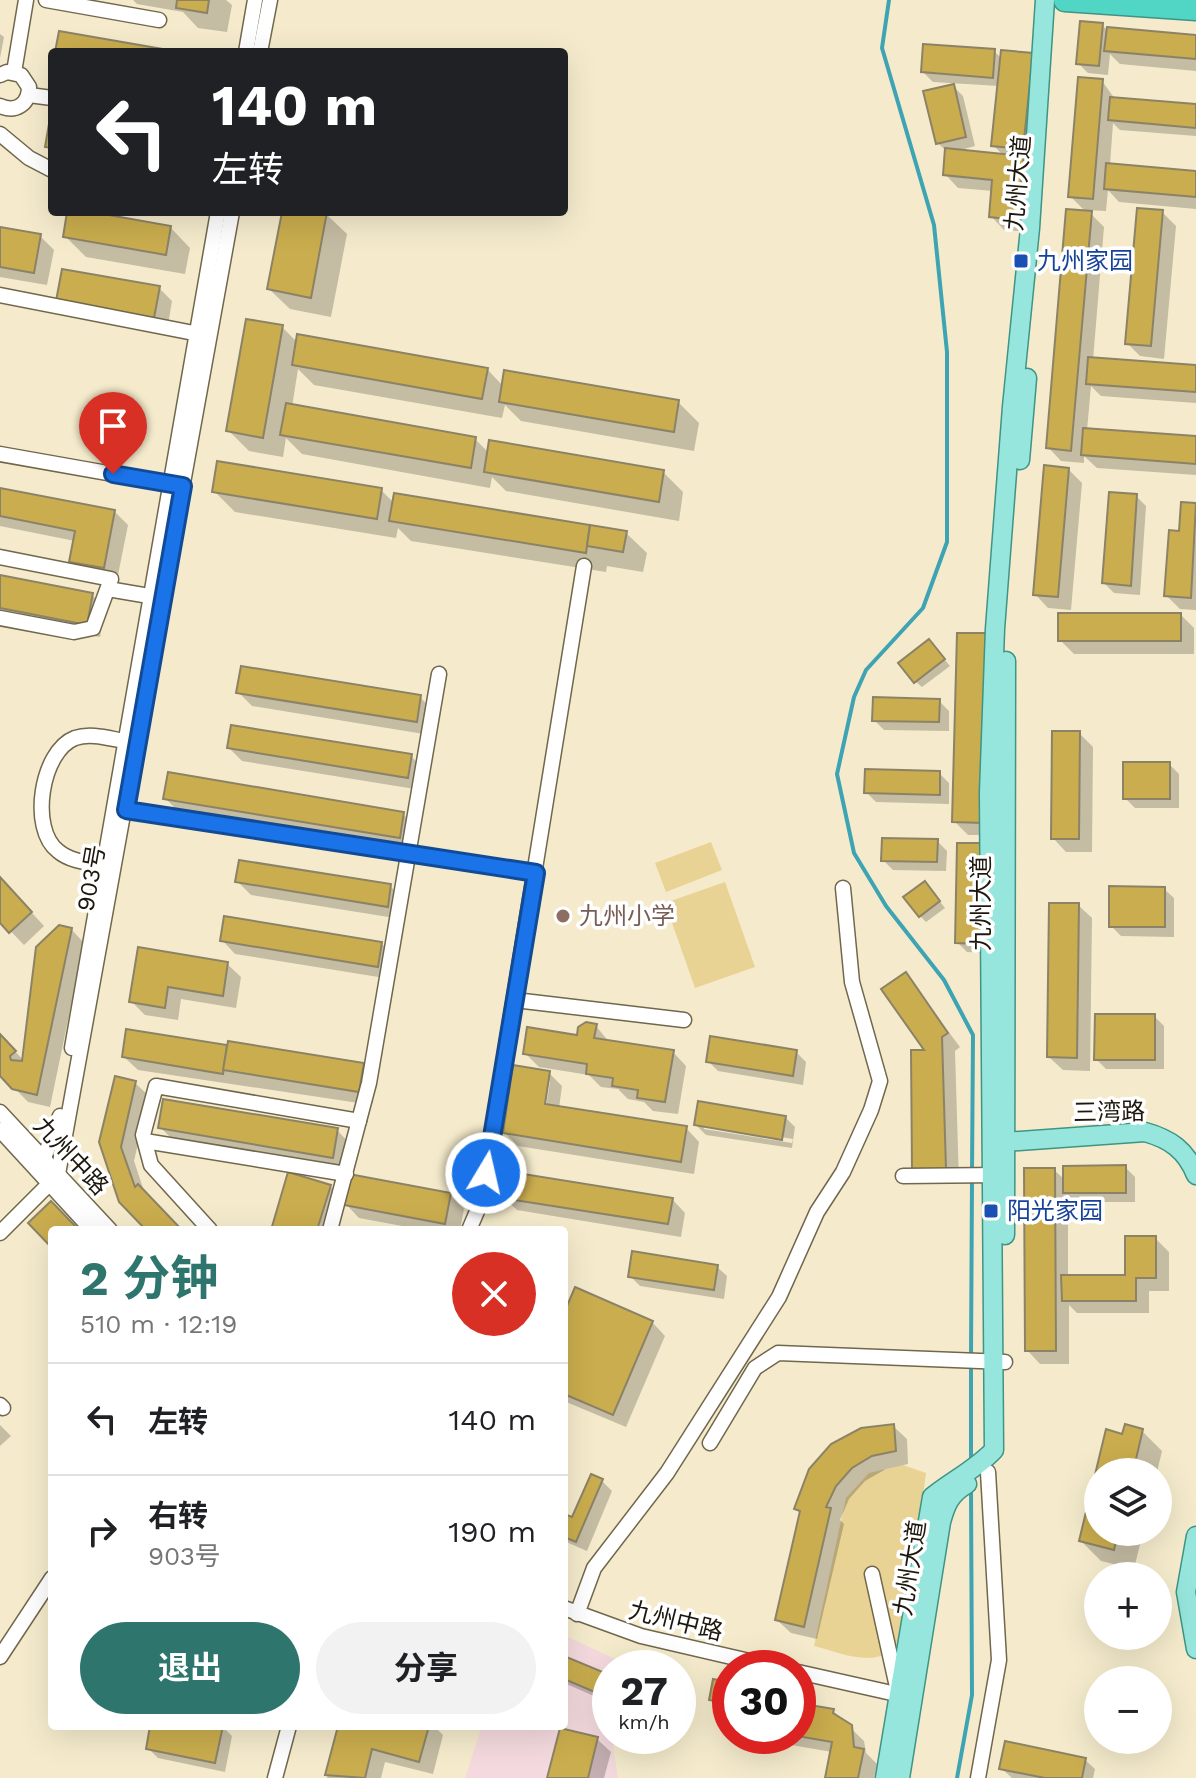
<!DOCTYPE html>
<html lang="zh">
<head>
<meta charset="utf-8">
<style>
  body { margin:0; font-family:"Work Sans","Noto Sans SC",sans-serif; background:#f2f2f2; color:#202124; height:100vh; display:flex; flex-direction:column; font-size:30px; white-space:nowrap }
  * { box-sizing:border-box; margin:0 }
  p { font-size:26px; color:#757577 }
  .icon { flex:none; width:44px; height:44px; fill:none; stroke:currentColor; stroke-width:2; stroke-linecap:round; stroke-linejoin:round }
  .map { position:relative; flex:1; overflow:hidden }
  .panel { position:absolute; left:48px; top:1226px; width:520px; height:504px; display:flex; flex-direction:column; background:#fff; border-radius:8px; box-shadow:0 8px 32px #0002 }
  .panel>* { flex:none }
  .top-card { position:absolute; left:48px; top:48px; width:520px; height:168px; border-radius:8px; box-shadow:0 8px 32px #0002; background:#202124; color:#fff; overflow:hidden }
  .tools { position:absolute; left:1084px; top:1458px; display:grid; gap:16px }
  .tools a { display:grid; place-items:center; width:88px; height:88px; border-radius:50%; background:#fff; box-shadow:0 8px 32px #0002; font-size:40px }
  .speed { position:absolute; left:592px; top:1650px; display:flex; gap:16px; font-size:40px; font-weight:700; text-align:center }
  .speed>* { display:grid; place-content:center; width:104px; height:104px; border-radius:50%; background:#fff; box-shadow:0 8px 32px #0002; line-height:1 }
  .speed small { font-size:20px; font-weight:400 }
  .speed .limit { border:12px solid #d22; background:#fff; color:#111 }
  .pin { position:absolute; display:grid; place-items:center; width:68px; height:68px; color:#fff; margin:-82px -34px; border-radius:50% 50% 50% 0; rotate:-45deg; box-shadow:0 0 8px #0007 }
  .pin .icon { rotate:45deg }
  .me { position:absolute; width:88px; margin:-44px; rotate:9deg; stroke-linejoin:round; filter:drop-shadow(0 0 6px #0008) }
  .turn { display:flex; align-items:center; gap:28px; height:168px; padding:0 32px; font-size:36px }
  .turn .icon { width:104px; height:104px; stroke-width:2.5 }
  .turn b { display:block; font-size:56px; line-height:68px }
  .round { display:grid; place-items:center; flex:none; width:84px; height:84px; border-radius:42px; background:#f2f2f2 }
  .overview { display:flex; align-items:center; justify-content:space-between; height:136px; padding:0 32px }
  h1 { font-size:48px; font-weight:700; line-height:60px; color:#2e756d }
  .cta { display:flex; gap:16px; margin-top:auto; padding:16px 32px }
  .cta a { flex:1; height:92px; border-radius:48px; background:#2e756d; color:#fff; font-size:32px; font-weight:700; line-height:92px; text-align:center }
  .cta a+a { background:#f2f2f2; color:#202124 }
  ul { padding:0; list-style:none }
  li { display:flex; align-items:center; gap:24px; height:112px; padding:0 32px; border-top:2px solid #e0e0e0 }
  li div { flex:1 }
  li b { display:block; font-size:30px }
  li em { font-style:normal }
  .map>svg:first-child { display:block }
  .education { fill:#f4dade }
  .green { fill:#e8d395 }
  .shadow { fill:#0003; fill-rule:evenodd }
  .lines { fill:none; stroke-linecap:round; stroke-linejoin:round }
  .stream { stroke:#3ea4b4; stroke-width:4 }
  .building { fill:#caad4e; stroke:#8c8367; stroke-width:2 }
  .minor-casing { stroke:#70674c; stroke-width:17 }
  .major-casing { stroke:#3e9485; stroke-width:21 }
  .highway-casing { stroke:#3e9485; stroke-width:25 }
  .minor { stroke:#fff; stroke-width:14 }
  .major { stroke:#97e6dd; stroke-width:18 }
  .highway { stroke:#51d6c6; stroke-width:22 }
  .route-casing { stroke:#114b97; stroke-width:20 }
  .route { stroke:#1a73e8; stroke-width:14 }
  .transit-dot { fill:#1a4fb4; stroke:#fff; stroke-width:3 }
  .education-dot { fill:#8d6e63; stroke:#fff; stroke-width:3 }
  .labels { text-anchor:middle; dominant-baseline:central; stroke-width:7; stroke-linejoin:round; paint-order:stroke }
  .street-label { font-size:24px; fill:#1c180d; stroke:#fff }
  .transit-label { font-size:24px; fill:#164399; stroke:#fff; text-anchor:start }
  .education-label { font-size:24px; fill:#785e54; stroke:#fff; text-anchor:start }
</style>
</head>
<body>
<div class="map">
<svg width="1196" height="1778" viewBox="0 0 1196 1778">
  <rect width="100%" height="100%" fill="#f5ebcc"/>
  <path class="education" d="M564 1635 630 1666 610 1668V1736H616L613 1747 618 1778H465L482 1726H564Z"/>
  <g class="green">
    <path d="M711 842 722 870 666 892 655 863Z"/>
    <path d="M725 882 755 967 695 988 665 903Z"/>
    <path d="M903 1465 926 1473 905 1633C885 1673 848 1655 814 1646L846 1498 869 1473Z"/>
  </g>
  <g class="shadow">
    <path d="M133 0H226L232 5 227 32 198 28 183 12 137 4Z"/>
    <path d="M1102 25 1109 32 1196 37V71L1120 64 1110 54 1108 75 1088 73 1078 63Z"/>
    <path d="M0 34 4 37 0 58Z"/>
    <path d="M994 51 1002 59 1032 55 1030 232 1004 230 991 216 993 191 958 188 945 174 947 152 938 143 953 86 963 96 975 146 957 151 1004 156 993 145 999 86 933 82 923 72Z"/>
    <path d="M1102 81 1115 99 1196 106V136L1120 130 1113 123 1110 165 1196 173V209L1119 202 1108 190 1106 211 1087 210 1104 227 1093 360 1196 367V403L1101 396 1091 386 1087 430 1196 438V475L1097 468 1084 456V463L1061 461 1048 447 1087 213 1070 196Z"/>
    <path d="M70 212 170 227 190 248 185 274 86 257 65 236Z"/>
    <path d="M284 212 326 214 347 234 331 317 290 309 269 289Z"/>
    <path d="M1162 212 1176 226 1164 359 1140 356 1127 343Z"/>
    <path d="M0 229 40 236 54 250 47 285 0 277Z"/>
    <path d="M159 288 172 301 167 331 72 314Z"/>
    <path d="M282 327 298 343 487 369 503 386 678 402 699 423 694 451 521 421 505 405 502 418 314 385 298 369 292 407 475 439 489 453 663 472 683 492 679 521 506 491 492 477 490 488 302 454 286 438 283 457 249 451 229 431Z"/>
    <path d="M1068 469 1082 483 1071 610 1048 608 1035 594Z"/>
    <path d="M0 490 114 511 128 525 117 580 85 574 72 561 75 541 0 526Z"/>
    <path d="M381 490 394 503 626 533 647 553 643 572 607 566 606 572 411 541 398 528 396 538 235 512 214 491Z"/>
    <path d="M1136 496 1146 506 1140 595 1114 593 1104 583Z"/>
    <path d="M1183 504 1196 505V610L1180 609 1166 595 1181 533Z"/>
    <path d="M0 578 92 595 105 608 100 637 0 618Z"/>
    <path d="M1181 615 1194 628V654H1074L1060 640Z"/>
    <path d="M959 635 996 835H968L954 821Z"/>
    <path d="M935 648 950 666 922 687 915 681Z"/>
    <path d="M238 692 420 697 433 711 430 735 252 706Z"/>
    <path d="M939 701 949 711V731L884 730 874 720Z"/>
    <path d="M1079 733 1093 747 1092 852H1066L1053 838Z"/>
    <path d="M229 748 411 756 424 770 421 790 242 761Z"/>
    <path d="M1169 764 1179 774V808H1135L1125 798Z"/>
    <path d="M939 773 949 783V804L876 802 866 792Z"/>
    <path d="M166 799 403 814 417 828 413 850 179 812Z"/>
    <path d="M937 841 947 851 946 871 893 870 883 860Z"/>
    <path d="M959 845 991 953 967 952 957 942Z"/>
    <path d="M0 878 44 926 24 945 0 920Z"/>
    <path d="M237 881 390 886 404 900 401 919 251 895Z"/>
    <path d="M1164 889 1174 898V937L1121 936 1111 926Z"/>
    <path d="M931 890 945 908 926 922 920 916Z"/>
    <path d="M1078 905 1092 918 1090 1071 1063 1070 1049 1057Z"/>
    <path d="M71 929 84 943 50 1107 28 1102 0 1073V1035L24 1061Z"/>
    <path d="M222 940 381 943 395 957 391 979 235 954Z"/>
    <path d="M227 964 241 977 236 1008 181 999 178 1020 145 1015 131 1001Z"/>
    <path d="M905 974 960 1047 955 1051 959 1182H928V1052Z"/>
    <path d="M1154 1016 1164 1026V1069H1106L1096 1059Z"/>
    <path d="M596 1026 609 1042 673 1052 686 1066 678 1114 653 1111 644 1102 628 1099 618 1089 601 1087 589 1075 539 1067 525 1053 579 1037Z"/>
    <path d="M128 1031 363 1065 377 1078 372 1105 138 1070 124 1057Z"/>
    <path d="M796 1052 806 1062 803 1085 718 1071 708 1061Z"/>
    <path d="M549 1073 562 1086 559 1108 686 1128 699 1142 694 1174 518 1146 505 1133ZM546 1081H550L545 1114 541 1113Z"/>
    <path d="M135 1083 149 1096 134 1161 145 1194 180 1230H149L101 1142Z"/>
    <path d="M785 1117 795 1127 792 1148 706 1135 696 1125ZM704 1125 793 1139 792 1143 704 1129Z"/>
    <path d="M160 1127 337 1130 350 1144 346 1170 174 1141Z"/>
    <path d="M1125 1167 1135 1177V1202H1075L1068 1195V1277H1127L1155 1238 1169 1252V1291H1149V1313H1077L1069 1305V1364H1040L1027 1350 1054 1170 1065 1180Z"/>
    <path d="M330 1186 346 1202 450 1195 464 1209 460 1230H424L359 1218 343 1201 334 1230H273Z"/>
    <path d="M503 1197 672 1199 685 1213 681 1237 517 1210Z"/>
    <path d="M717 1267 727 1276 724 1299 640 1286 630 1276Z"/>
    <path d="M564 1318 652 1322 665 1336 626 1427 564 1401Z"/>
    <path d="M0 1425 11 1436 0 1446Z"/>
    <path d="M893 1426 907 1439 908 1464 886 1469 865 1481 849 1499 840 1520 844 1524 817 1639 791 1633 777 1620 802 1514 796 1509Z"/>
    <path d="M1142 1431 1162 1451 1157 1472H1098V1532H1143L1134 1569 1101 1561 1081 1541 1107 1432 1124 1436Z"/>
    <path d="M602 1481 612 1491 587 1551 564 1541V1516L573 1520Z"/>
    <path d="M564 1658 610 1677V1703L564 1683Z"/>
    <path d="M730 1684V1711L721 1710 711 1700Z"/>
    <path d="M833 1711 864 1741 866 1753 877 1764 874 1778H827L832 1752 791 1745 782 1736H798Z"/>
    <path d="M152 1726H222L232 1736 225 1772 158 1758 148 1748Z"/>
    <path d="M340 1726H434L443 1735 433 1774 385 1762 381 1778H327Z"/>
    <path d="M597 1739 611 1752 604 1778H549Z"/>
    <path d="M1085 1760 1095 1769 1093 1778H1012L1001 1768Z"/>
  </g>
  <g class="lines">
    <g class="stream">
      <path d="M889 0 882 48 934 225 947 352V542L923 608 866 670 854 697 837 774 854 853 886 906 944 980 973 1035 972 1172"/>
      <path d="M971 1356 972 1181"/>
      <path d="M971 1365V1464"/>
      <path d="M957 1778 972 1695 971 1489"/>
    </g>
  </g>
  <g class="building">
    <path d="M177 0H209L207 13 176 8Z"/>
    <path d="M1080 21 1103 23 1099 66 1076 64Z"/>
    <path d="M1107 27 1196 35V59L1104 51Z"/>
    <path d="M59 31 180 52H55Z"/>
    <path d="M923 44 995 49 993 78 921 72Z"/>
    <path d="M1001 50 1033 53 1023 149 991 146Z"/>
    <path d="M1078 77 1103 79 1093 199 1068 197Z"/>
    <path d="M954 84 966 137 936 144 923 91Z"/>
    <path d="M1110 97 1196 104V128L1108 120Z"/>
    <path d="M50 118H52V148L45 147Z"/>
    <path d="M945 148 1024 156 1017 220 989 217 992 180 943 175Z"/>
    <path d="M1106 163 1196 171V197L1104 189Z"/>
    <path d="M1137 208 1163 210 1151 346 1125 344Z"/>
    <path d="M1066 209 1092 211 1071 451 1046 448Z"/>
    <path d="M67 212H92L171 226 166 255 63 237Z"/>
    <path d="M282 212H327L311 298 267 289Z"/>
    <path d="M0 227 41 234 34 273 0 267Z"/>
    <path d="M62 269 160 286 154 318 56 301Z"/>
    <path d="M246 319 283 325 263 438 226 431Z"/>
    <path d="M297 334 488 368 482 399 292 365Z"/>
    <path d="M1088 357 1196 365V392L1086 384Z"/>
    <path d="M504 370 679 400 674 432 499 402Z"/>
    <path d="M286 403 476 437 471 468 280 435Z"/>
    <path d="M1083 428 1196 436V464L1081 455Z"/>
    <path d="M489 440 664 470 659 502 484 472Z"/>
    <path d="M217 461 382 488 377 519 212 492Z"/>
    <path d="M1044 465 1069 468 1058 597 1033 595Z"/>
    <path d="M0 488 115 510 104 568 69 562 75 531 0 516Z"/>
    <path d="M1109 492 1137 494 1131 586 1102 583Z"/>
    <path d="M394 493 590 525 586 553 389 521Z"/>
    <path d="M1181 502 1196 503 1191 598 1164 596 1169 530 1179 531Z"/>
    <path d="M590 525 627 531 623 552 587 546Z"/>
    <path d="M0 575 93 593 87 625 0 608Z"/>
    <rect x="1058" y="613" width="123" height="28"/>
    <path d="M957 633H987L983 823 952 822Z"/>
    <path d="M929 639 945 659 914 683 898 663Z"/>
    <path d="M241 666 421 695 417 722 236 693Z"/>
    <path d="M873 697 940 699 939 722 872 721Z"/>
    <path d="M231 725 412 754 408 778 227 748Z"/>
    <path d="M1052 731H1080L1079 839H1051Z"/>
    <rect x="1123" y="762" width="47" height="37"/>
    <path d="M865 769 940 771V795L864 793Z"/>
    <path d="M168 772 404 812 400 838 163 799Z"/>
    <path d="M882 838 938 839 937 862 881 861Z"/>
    <path d="M957 843H984L982 944 955 943Z"/>
    <path d="M239 860 391 884 388 907 235 882Z"/>
    <path d="M0 877 32 912 9 933 0 923Z"/>
    <path d="M925 881 940 901 919 917 903 897Z"/>
    <path d="M1109 886 1165 887V927H1109Z"/>
    <path d="M1049 903H1079L1077 1058 1047 1057Z"/>
    <path d="M224 916 382 942 378 967 220 941Z"/>
    <path d="M59 925 72 928 37 1095 12 1089 0 1076V1034L16 1051 10 1056 11 1060 22 1061 36 947Z"/>
    <path d="M138 947 228 962 223 996 168 987 165 1008 129 1002Z"/>
    <path d="M906 972 948 1033 942 1037 946 1169H912L911 1050H924L881 989Z"/>
    <path d="M1095 1014H1155V1060H1094Z"/>
    <path d="M586 1022 597 1024 594 1038 674 1050 665 1102 637 1098 638 1090 612 1086 613 1078 586 1074 587 1064 523 1054 527 1027 577 1035 578 1027Z"/>
    <path d="M126 1029 227 1045 223 1074 122 1057Z"/>
    <path d="M710 1036 797 1050 793 1076 706 1062Z"/>
    <path d="M228 1041 364 1063 359 1092 223 1070Z"/>
    <path d="M513 1065 550 1071 545 1104 687 1126 681 1162 503 1133Z"/>
    <path d="M115 1076 136 1081 121 1147 135 1187 138 1184 182 1230H146L119 1202 99 1142Z"/>
    <path d="M163 1099 338 1128 333 1158 158 1128Z"/>
    <path d="M698 1101 786 1116 782 1140 694 1125Z"/>
    <path d="M1126 1165V1193H1063V1166Z"/>
    <path d="M1024 1168H1055L1056 1351H1025Z"/>
    <path d="M505 1171 673 1198 668 1224 501 1198Z"/>
    <path d="M288 1172 331 1185 317 1230H271Z"/>
    <path d="M349 1174 451 1193 445 1224 344 1205Z"/>
    <path d="M51 1201 79 1230H52V1248L28 1223Z"/>
    <path d="M1125 1236H1156V1278H1136V1301H1062L1061 1275H1125Z"/>
    <path d="M632 1251 718 1265 714 1290 628 1277Z"/>
    <path d="M575 1287 653 1321 613 1415 564 1394V1313Z"/>
    <path d="M894 1424 896 1451 872 1456 852 1468 836 1486 826 1507 831 1508 804 1627 775 1620 800 1511 794 1509 809 1469 831 1444 861 1428Z"/>
    <path d="M1125 1424 1143 1429 1133 1472H1098V1532H1118L1114 1550 1079 1541 1106 1429 1122 1434Z"/>
    <path d="M591 1474 603 1479 576 1542 564 1537V1514L572 1517Z"/>
    <path d="M564 1656 610 1675 604 1696 564 1679Z"/>
    <path d="M713 1679 730 1682V1704L709 1700Z"/>
    <path d="M798 1703 834 1709 833 1713 852 1725 854 1747 864 1749 858 1778H825L832 1742 797 1736Z"/>
    <path d="M150 1726H223L215 1763 146 1749Z"/>
    <path d="M338 1726H429L419 1762 372 1749 365 1778 325 1775Z"/>
    <path d="M560 1728 598 1737 588 1778H547Z"/>
    <path d="M1005 1741 1086 1758 1082 1778H1045L999 1769Z"/>
  </g>
  <g class="lines">
    <g class="minor-casing">
      <g id="minor">
        <path d="M46 0 159 20"/>
        <path d="M246 52 255 0"/>
        <path d="M260 52 270 0"/>
        <path d="M14 72 26 0"/>
        <path d="M0 75 7 72 21 75 29 87C29 104 16 113 0 106"/>
        <path d="M29 95 52 98"/>
        <path d="M0 134 29 158 52 170"/>
        <path d="M0 295 204 335"/>
        <path d="M0 454 175 485"/>
        <path d="M0 557 111 579 93 628 74 632 0 618"/>
        <path d="M108 589 155 597"/>
        <path d="M126 810 536 873"/>
        <path d="M111 867C94 863 72 863 58 851 29 829 41 751 75 738 93 732 113 740 131 742"/>
        <path d="M515 1000 684 1020"/>
        <path d="M72 1048 218 212"/>
        <path d="M0 1112 110 1230"/>
        <path d="M0 1130 92 1230"/>
        <path d="M145 1141 346 1174"/>
        <path d="M39 1171 60 1116"/>
        <path d="M58 1174 232 212"/>
        <path d="M903 1176 999 1175"/>
        <path d="M210 1230 151 1165 143 1135 156 1086 359 1121"/>
        <path d="M330 1230 369 1083 439 674"/>
        <path d="M469 1230 481 1202 584 566"/>
        <path d="M0 1233 55 1178"/>
        <path d="M0 1405 3 1408"/>
        <path d="M710 1443 755 1368 778 1353 1005 1362"/>
        <path d="M872 1574 897 1687"/>
        <path d="M564 1608 641 1636 779 1668"/>
        <path d="M577 1614 594 1568 667 1473 779 1297 817 1212 843 1172 871 1110 880 1081 852 982 843 888"/>
        <path d="M0 1657 52 1578"/>
        <path d="M798 1672 905 1696"/>
        <path d="M275 1778 289 1726"/>
        <path d="M978 1778 999 1660 988 1472"/>
      </g>
    </g>
    <g class="major-casing">
      <g id="major">
        <path d="M1020 460 1027 378"/>
        <path d="M1005 1142 1145 1132C1170 1139 1186 1150 1196 1175"/>
        <path d="M1005 1235 1006 661"/>
        <path d="M1196 1536 1186 1592 1196 1649"/>
        <path d="M885 1778 932 1497C953 1480 975 1470 994 1450L989 793 995 629 1012 407 1030 228 1045 0"/>
        <path d="M900 1778 941 1522C946 1504 950 1494 967 1484"/>
      </g>
    </g>
    <g class="highway-casing">
      <path id="highway" d="M1065 0 1196 9"/>
    </g>
    <use href="#minor" class="minor"/>
    <use href="#major" class="major"/>
    <use href="#highway" class="highway"/>
  </g>
  <g class="lines">
    <g class="route-casing">
      <path id="route" d="M113 474 183 486 126 810 536 873 486 1173"/>
    </g>
    <use href="#route" class="route"/>
  </g>
  <g class="transit-dot">
    <rect x="1013" y="253" width="16" height="16" rx="4"/>
    <rect x="983" y="1203" width="16" height="16" rx="4"/>
  </g>
  <circle class="education-dot" cx="563" cy="916" r="8"/>
  <g class="labels">
    <g class="street-label">
      <text transform="translate(1018 183) rotate(-85)">九州大道</text>
      <text transform="translate(91 878) rotate(-80)">903号</text>
      <text transform="translate(981 903) rotate(-90)">九州大道</text>
      <text transform="translate(1109 1112) rotate(-1)">三湾路</text>
      <text transform="translate(71 1156) rotate(47)">九州中路</text>
      <text transform="translate(910 1568) rotate(-81)">九州大道</text>
      <text transform="translate(676 1621) rotate(14)">九州中路</text>
    </g>
    <g class="transit-label">
      <text x="1037" y="261">九州家园</text>
      <text x="1007" y="1211">阳光家园</text>
    </g>
    <g class="education-label">
      <text x="579" y="916">九州小学</text>
    </g>
  </g>
</svg>
<div class="tools">
<a><svg class="icon" aria-label="layers" viewBox="0 0 24 24"><path d="M12 4l9 5-9 5-9-5zM3 14l9 5 9-5"/></svg></a>
<a>+</a>
<a>−</a>
</div>
<div class="speed"><div>27<small>km/h</small></div><div class="limit">30</div></div>
<div class="pin" style="left:113px;top:474px;background:#d93025"><svg class="icon" aria-label="arrive" viewBox="0 0 24 24"><path d="M6 21V4h12l-3 4 3 4H6"/></svg></div>
<svg class="me" style="left:486px;top:1173px" viewBox="-20 -20 40 40"><circle r="17" fill="#1a73e8" stroke="#fff" stroke-width="3"/><path d="M0-11L8 9 0 5-8 9z" fill="#fff"/></svg>
<div class="top-card">
<div class="turn"><svg class="icon" aria-label="left" viewBox="0 0 24 24"><path d="M17 20v-9H6M10 6l-5 5 5 5"/></svg><div><b>140 m</b>左转</div></div>
</div>
<section class="panel">
<div class="overview"><div><h1>2 分钟</h1><p>510 m · 12:19</p></div><a class="round" style="background:#d93025;color:#fff"><svg class="icon" aria-label="close" viewBox="0 0 24 24"><path d="M6 6l12 12M18 6L6 18"/></svg></a></div>
<ul>
<li><svg class="icon" aria-label="left" viewBox="0 0 24 24"><path d="M17 20v-9H6M10 6l-5 5 5 5"/></svg><div><b>左转</b></div><em>140 m</em></li>
<li><svg class="icon" aria-label="right" viewBox="0 0 24 24"><path d="M7 20v-9h11M14 6l5 5-5 5"/></svg><div><b>右转</b><p>903号</p></div><em>190 m</em></li>
</ul>
<div class="cta"><a>退出</a><a>分享</a></div>
</section>
</div>
</body>
</html>
